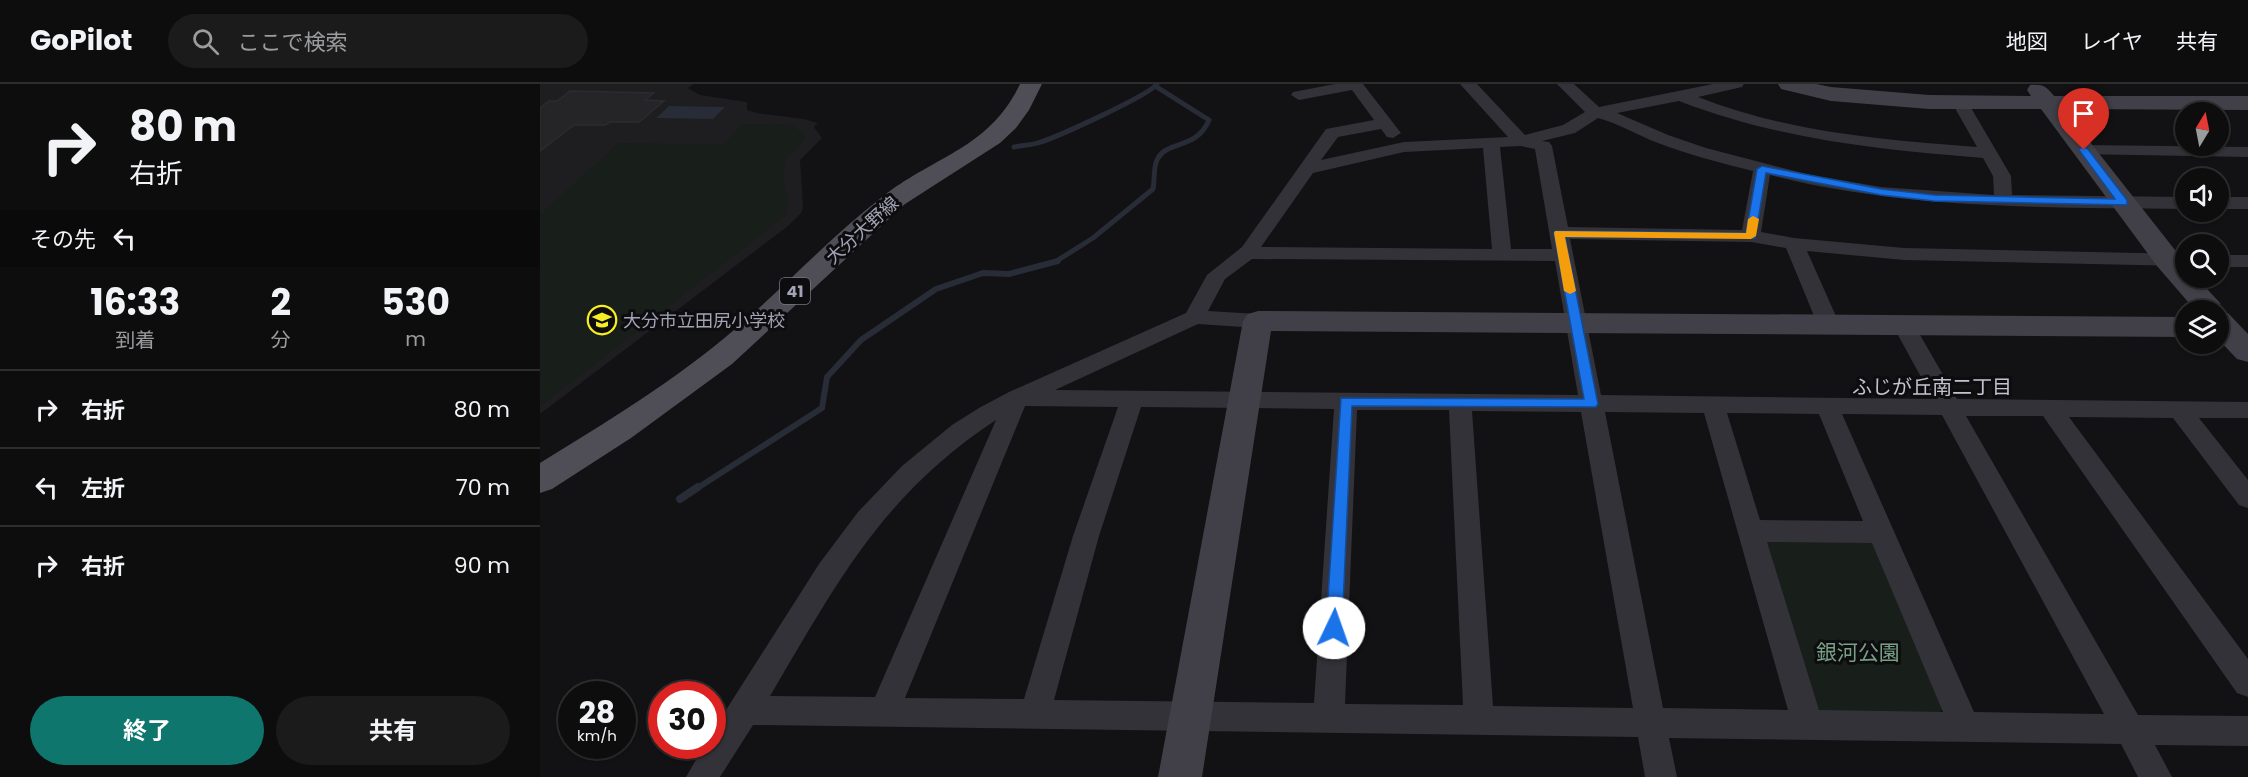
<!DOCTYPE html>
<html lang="ja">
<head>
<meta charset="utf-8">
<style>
  body { margin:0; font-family:Poppins,"Noto Sans JP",sans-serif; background:#1c1b1c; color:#f1f3f6; height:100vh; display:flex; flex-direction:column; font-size:22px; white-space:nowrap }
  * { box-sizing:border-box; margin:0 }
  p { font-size:20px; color:#9b9c9e }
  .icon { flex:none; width:33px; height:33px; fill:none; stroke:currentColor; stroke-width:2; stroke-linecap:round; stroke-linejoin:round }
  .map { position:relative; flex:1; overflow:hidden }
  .side { display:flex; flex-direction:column; background:#0e0d0e; width:540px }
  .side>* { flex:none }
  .guide { background:#0e0d0e; color:#f1f3f6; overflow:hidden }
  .needle { width:39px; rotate:10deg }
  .tools { position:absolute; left:1635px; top:18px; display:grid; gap:12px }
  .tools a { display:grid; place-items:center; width:54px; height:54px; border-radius:50%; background:#0e0d0e; box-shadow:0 2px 4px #0004,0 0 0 2px #2e2d2e; font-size:30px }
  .speed { position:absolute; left:18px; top:597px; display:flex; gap:12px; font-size:30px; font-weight:700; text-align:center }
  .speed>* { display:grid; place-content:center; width:78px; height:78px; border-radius:50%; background:#0e0d0e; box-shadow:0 2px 4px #0004,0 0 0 2px #2e2d2e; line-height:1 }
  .speed small { font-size:15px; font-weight:400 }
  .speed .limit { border:9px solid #d22; background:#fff; color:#111 }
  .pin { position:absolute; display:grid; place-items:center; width:51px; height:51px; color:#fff; margin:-62px -26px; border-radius:50% 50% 50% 0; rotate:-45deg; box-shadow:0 0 6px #0007 }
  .pin .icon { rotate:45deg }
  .me { position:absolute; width:66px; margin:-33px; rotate:3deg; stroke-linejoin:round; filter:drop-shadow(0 0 4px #0008) }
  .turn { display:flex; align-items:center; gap:21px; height:126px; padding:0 30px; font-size:27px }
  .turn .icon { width:78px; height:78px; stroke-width:2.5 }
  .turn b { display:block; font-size:42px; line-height:51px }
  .then { display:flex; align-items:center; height:57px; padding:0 30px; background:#0003; gap:12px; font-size:22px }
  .eta { display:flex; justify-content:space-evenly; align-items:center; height:102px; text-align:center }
  .eta b { font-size:36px; font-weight:700; line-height:42px }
  .cta { display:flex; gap:12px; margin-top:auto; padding:12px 30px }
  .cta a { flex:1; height:69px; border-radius:36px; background:#0f766e; color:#fff; font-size:24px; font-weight:700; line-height:69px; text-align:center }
  .cta a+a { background:#1c1b1c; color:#f1f3f6 }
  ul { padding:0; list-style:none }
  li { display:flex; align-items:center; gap:18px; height:78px; padding:0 30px; border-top:2px solid #2e2d2e }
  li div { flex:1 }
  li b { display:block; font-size:22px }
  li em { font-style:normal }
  header { display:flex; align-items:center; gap:36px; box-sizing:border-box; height:84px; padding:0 30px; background:#0e0d0e; border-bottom:2px solid #2e2d2e }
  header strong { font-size:28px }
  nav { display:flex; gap:33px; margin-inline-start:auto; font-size:21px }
  .search { width:420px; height:54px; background:#1c1b1c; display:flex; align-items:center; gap:15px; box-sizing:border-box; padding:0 21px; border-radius:33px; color:#9b9c9e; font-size:22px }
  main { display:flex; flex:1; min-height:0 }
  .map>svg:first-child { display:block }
  .built { fill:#1e1d20 }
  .green { fill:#181e1a }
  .water { fill:#272c37 }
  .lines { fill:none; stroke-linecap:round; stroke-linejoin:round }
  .stream-far2 { stroke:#272c37; stroke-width:5 }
  .stream-far1 { stroke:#272c37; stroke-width:6 }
  .stream { stroke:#272c37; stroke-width:8 }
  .building { fill:#252427; stroke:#2c2b2f; stroke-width:1.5 }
  .street { fill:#333238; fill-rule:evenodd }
  .secondary { fill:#414048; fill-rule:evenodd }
  .primary { fill:#4f4e57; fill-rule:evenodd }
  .route { fill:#1a73e8; stroke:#114b97; stroke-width:1.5 }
  .slow { fill:#f59e0b }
  .labels { text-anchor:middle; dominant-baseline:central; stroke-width:6; stroke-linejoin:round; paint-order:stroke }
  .shield { fill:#0d0c0e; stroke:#757682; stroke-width:1.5 }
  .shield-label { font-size:16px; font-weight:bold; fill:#a2a3b4 }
  .street-label { font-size:18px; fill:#a2a3b4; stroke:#0d0c0e }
  .poi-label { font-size:18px; fill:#a2a3b4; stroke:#0d0c0e; text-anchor:start }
  .neighbourhood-label { font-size:20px; fill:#c3c3d0; stroke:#0d0c0e }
  .near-park-label { font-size:21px; fill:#78a086; stroke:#0d0c0e }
</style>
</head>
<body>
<header>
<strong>GoPilot</strong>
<div class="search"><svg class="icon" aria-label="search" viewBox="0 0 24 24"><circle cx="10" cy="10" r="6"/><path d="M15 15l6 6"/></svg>ここで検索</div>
<nav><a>地図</a><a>レイヤ</a><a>共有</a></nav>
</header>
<main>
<section class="side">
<div class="guide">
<div class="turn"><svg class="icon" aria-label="right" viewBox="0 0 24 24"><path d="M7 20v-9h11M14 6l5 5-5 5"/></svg><div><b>80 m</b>右折</div></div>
<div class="then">その先<svg class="icon" aria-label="left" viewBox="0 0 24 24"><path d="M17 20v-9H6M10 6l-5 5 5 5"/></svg></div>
</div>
<div class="eta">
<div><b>16:33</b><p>到着</p></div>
<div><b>2</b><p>分</p></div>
<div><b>530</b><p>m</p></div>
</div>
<ul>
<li><svg class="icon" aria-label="right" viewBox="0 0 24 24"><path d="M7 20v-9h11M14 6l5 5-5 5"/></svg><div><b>右折</b></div><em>80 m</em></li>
<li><svg class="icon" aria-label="left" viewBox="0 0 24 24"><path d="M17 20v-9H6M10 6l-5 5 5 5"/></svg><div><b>左折</b></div><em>70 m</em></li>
<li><svg class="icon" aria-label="right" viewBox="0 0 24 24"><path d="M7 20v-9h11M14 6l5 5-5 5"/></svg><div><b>右折</b></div><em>90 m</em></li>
</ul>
<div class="cta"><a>終了</a><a>共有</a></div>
</section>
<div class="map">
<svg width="1708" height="693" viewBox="0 0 1708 693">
  <rect width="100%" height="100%" fill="#121113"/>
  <path class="built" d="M0 0H154L148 4 160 11 207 18V26L217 29 264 35 278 39 274 43 282 54 260 76 263 124 261 129 248 142 0 330Z"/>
  <g class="green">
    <path d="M203 40 252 41 266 53C262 64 249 66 245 78 239 95 252 114 246 131L3 320 0 319V131L79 59 184 61Z"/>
    <path d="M1231 452 1335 459 1403 619 1400 631 1283 629 1273 621 1225 458Z"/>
  </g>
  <path class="water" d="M129 22 185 23 173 35 116 34Z"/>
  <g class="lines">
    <g class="stream-far2">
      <path d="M474 63C483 61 493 61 501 58 519 52 610 11 617 0"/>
      <path d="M515 178 553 154 613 105C615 96 613 84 617 76 627 55 656 67 669 36L615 2"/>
    </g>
    <path class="stream-far1" d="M156 405 282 324 287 293 321 256 396 205 443 189 469 190 518 177"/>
    <path class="stream" d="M140 415 158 403"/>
  </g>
  <path class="building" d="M30 7 114 9 105 16 124 17 99 38H70L65 41H34L0 67V24L9 17H17Z"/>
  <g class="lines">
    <g class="street">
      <path d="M795 0H823L861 49 853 54 847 53 841 45 798 53 781 76 864 58 968 53 920 0H937L985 51 1023 41 1045 28 1017 0H1034L1059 23 1173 0H1204L1202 3 1158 13C1247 48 1342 56 1437 63L1411 17 1419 12 1427 17 1471 92 1472 111 1646 113V125C1506 123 1366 126 1230 91L1221 148 1254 154 1364 164 1646 170V182L1364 176 1267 167 1299 239 1296 244 1288 246 1280 244 1277 239 1246 164 1211 158 1030 155 1061 311 1393 315 1353 242 1356 237 1364 235 1372 237 1417 315 1708 318V334H1659L1708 396V424L1699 421 1633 334 1529 333 1708 575V613L1697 609 1503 332H1426L1598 631 1708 632V662L1615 661 1632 693H1598L1581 660 1129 654 1137 693H1105L1098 653 213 641 180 693H146L164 662H172V648L279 480 318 428 362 382 412 341 439 324 469 308 646 229 667 191 702 163 786 45 834 36 812 6 759 16 751 11 753 8ZM1139 17C1237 55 1339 66 1443 74L1453 92 1454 111 1341 103 1266 90 1166 64 1128 51 1077 29ZM1058 34C1080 40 1097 51 1118 59 1149 71 1181 79 1213 87L1202 146 1028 143 1012 62 1009 58 1002 57 1035 49ZM981 62 995 65 1012 165H971L960 63ZM943 64 952 165 721 163 773 89 864 68ZM712 175 1015 177 1038 311 515 306 658 240 718 244 726 242 729 237 726 232 718 230 668 227 685 195ZM485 322 578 323 533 452 484 615 365 614ZM601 323 794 325 774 619 514 616 559 452ZM817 326H909L923 621 805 620ZM932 327 1041 328 1093 624 953 622ZM1065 328 1164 329 1248 626 1123 624ZM1187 329 1279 330 1323 437 1220 436ZM1302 330 1402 331 1564 630 1434 628ZM456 336 335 613 230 612C297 499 342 411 456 336ZM1227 458 1332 459 1403 628 1279 626Z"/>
      <path d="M1544 61 1708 63V73L1538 70 1535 66 1538 62Z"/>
      <rect x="1678" y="113" width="30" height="12"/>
      <rect x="1678" y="171" width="30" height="12"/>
    </g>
    <g class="secondary">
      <path d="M1238 0H1276L1291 3 1389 11 1491 12 1487 6 1490 1C1503 0 1506 2 1514 12H1708V26L1524 25 1646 180V194H1657L1680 219 1683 228 1688 229 1708 250V278L1697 275 1678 255V226H1655L1617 182 1501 25H1389L1291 17 1241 5Z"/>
      <path d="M718 227 1646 233V253L731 247 662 693H618L703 237 708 230Z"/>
    </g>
    <path class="primary" d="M480 0H502L489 26 476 44 460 59 365 120 192 280 91 354 12 405 0 409V379C67 338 134 297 194 246 246 202 292 151 346 110 398 71 450 63 480 0Z"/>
  </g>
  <path class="route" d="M1540 64H1547L1587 116V121L1394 117 1341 111 1226 89 1215 154 1025 153 1058 320 1056 323 812 322 802 544 800 549 794 551 788 549 786 544 801 314 1044 315 1014 149 1015 147 1206 149 1217 85 1222 82 1341 105 1394 111 1575 115 1539 66Z"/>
  <path class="slow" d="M1213 132 1219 135 1216 152 1211 155 1025 153 1036 207 1030 210 1024 207 1014 149 1015 147 1206 149 1208 135Z"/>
  <defs>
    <g id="school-ring" transform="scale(1.5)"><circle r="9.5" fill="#0d0c0e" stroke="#f8ec24" stroke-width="1.5"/><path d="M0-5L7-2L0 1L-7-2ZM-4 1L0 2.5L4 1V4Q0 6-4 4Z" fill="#f8ec24"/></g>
  </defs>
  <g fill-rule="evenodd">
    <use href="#school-ring" x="62" y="236"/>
  </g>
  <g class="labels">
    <rect class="shield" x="240" y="194" width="30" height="26" rx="4.5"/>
    <g class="shield-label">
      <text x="255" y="207">41</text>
    </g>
    <g class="street-label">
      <text transform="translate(322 146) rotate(-42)">大分大野線</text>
    </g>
    <g class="poi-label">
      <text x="83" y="236">大分市立田尻小学校</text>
    </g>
    <g class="neighbourhood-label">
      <text x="1392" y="303">ふじが丘南二丁目</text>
    </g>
    <g class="near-park-label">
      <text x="1318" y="568">銀河公園</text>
    </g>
  </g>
</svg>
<div class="tools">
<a><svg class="needle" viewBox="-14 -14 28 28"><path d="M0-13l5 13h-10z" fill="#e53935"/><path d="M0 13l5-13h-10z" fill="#9b9c9e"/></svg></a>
<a><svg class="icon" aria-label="sound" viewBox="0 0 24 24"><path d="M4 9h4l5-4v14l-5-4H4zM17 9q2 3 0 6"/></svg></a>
<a><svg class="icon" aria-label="search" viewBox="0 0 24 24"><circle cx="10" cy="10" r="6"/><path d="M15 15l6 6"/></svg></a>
<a><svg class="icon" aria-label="layers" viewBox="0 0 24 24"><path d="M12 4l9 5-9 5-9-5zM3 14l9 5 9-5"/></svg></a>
</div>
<div class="speed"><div>28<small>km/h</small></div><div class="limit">30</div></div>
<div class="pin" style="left:1544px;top:66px;background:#d93025"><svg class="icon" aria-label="arrive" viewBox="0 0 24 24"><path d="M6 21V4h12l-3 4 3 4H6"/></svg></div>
<svg class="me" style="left:794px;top:544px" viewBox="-20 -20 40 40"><circle r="19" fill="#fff"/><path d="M0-13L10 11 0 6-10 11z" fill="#1a73e8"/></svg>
</div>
</main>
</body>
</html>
